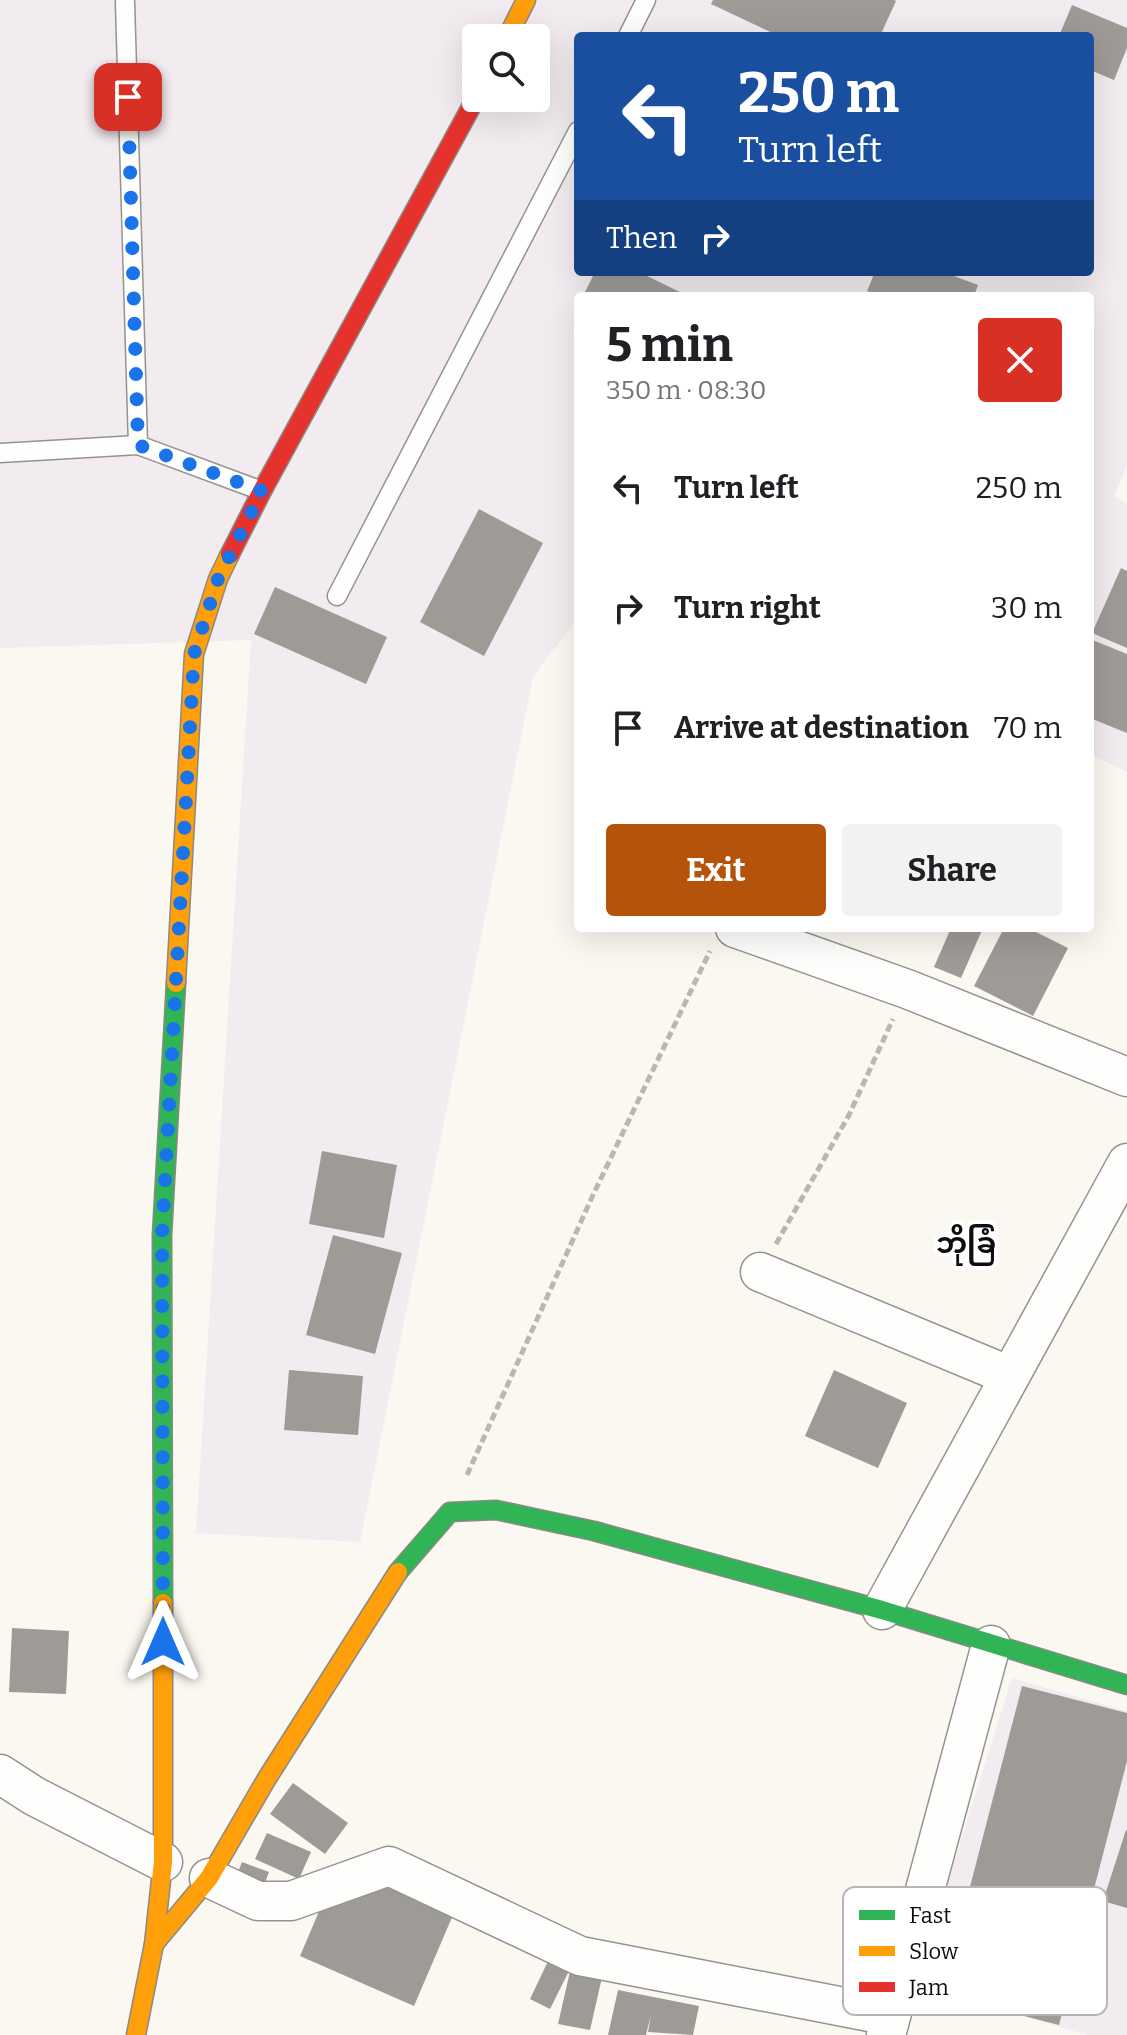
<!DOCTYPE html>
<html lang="en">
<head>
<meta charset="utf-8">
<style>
  body { margin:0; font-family:Bitter,"Noto Sans Myanmar",serif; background:#f2f2f2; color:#202124; height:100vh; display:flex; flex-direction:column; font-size:30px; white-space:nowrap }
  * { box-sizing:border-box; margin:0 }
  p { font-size:26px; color:#757577 }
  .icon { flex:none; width:44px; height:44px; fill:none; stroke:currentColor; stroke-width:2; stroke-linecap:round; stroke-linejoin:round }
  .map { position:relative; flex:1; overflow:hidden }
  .details { position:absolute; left:574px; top:292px; width:520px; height:640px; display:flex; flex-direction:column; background:#fff; border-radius:8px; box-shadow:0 8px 32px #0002 }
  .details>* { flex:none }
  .banner { position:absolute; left:574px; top:32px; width:520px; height:244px; border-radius:8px; box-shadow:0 8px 32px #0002; background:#1a4fa0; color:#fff; overflow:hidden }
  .controls { position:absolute; left:462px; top:24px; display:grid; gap:16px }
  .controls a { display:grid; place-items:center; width:88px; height:88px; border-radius:8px; background:#fff; box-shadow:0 8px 32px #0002; font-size:40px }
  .pin { position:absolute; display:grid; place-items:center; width:68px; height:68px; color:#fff; margin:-34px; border-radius:16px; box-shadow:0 4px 12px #0006 }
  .me { position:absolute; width:88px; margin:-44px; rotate:0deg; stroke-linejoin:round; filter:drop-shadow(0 0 6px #0008) }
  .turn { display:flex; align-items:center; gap:28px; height:168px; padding:0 32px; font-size:36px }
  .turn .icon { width:104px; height:104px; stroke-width:2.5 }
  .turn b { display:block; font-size:56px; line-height:68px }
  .then { display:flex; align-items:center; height:76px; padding:0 32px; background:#0003; gap:16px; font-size:30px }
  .round { display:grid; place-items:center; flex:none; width:84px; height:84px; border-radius:8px; background:#f2f2f2 }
  .overview { display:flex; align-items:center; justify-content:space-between; height:136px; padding:0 32px }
  h1 { font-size:48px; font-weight:700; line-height:60px }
  .primary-button { display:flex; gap:16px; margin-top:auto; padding:16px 32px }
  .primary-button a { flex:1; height:92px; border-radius:8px; background:#b45309; color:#fff; font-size:32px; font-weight:700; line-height:92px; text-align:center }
  .primary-button a+a { background:#f2f2f2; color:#202124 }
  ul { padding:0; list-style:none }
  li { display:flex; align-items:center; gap:24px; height:120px; padding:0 32px }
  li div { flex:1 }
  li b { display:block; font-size:30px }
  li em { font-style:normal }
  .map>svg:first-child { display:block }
  .industrial { fill:#f2ebef; fill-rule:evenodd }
  .building { fill:#9e9b97 }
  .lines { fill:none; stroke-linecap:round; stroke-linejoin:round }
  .lane-casing { stroke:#949390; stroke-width:21 }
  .street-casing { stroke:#949390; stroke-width:41 }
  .fast-casing { stroke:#8b8986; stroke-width:21 }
  .slow-casing { stroke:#8b8986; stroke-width:21 }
  .jam-casing { stroke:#8b8986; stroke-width:21 }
  .path { stroke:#b8b7b6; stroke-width:5; stroke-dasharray:8 4; stroke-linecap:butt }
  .lane { stroke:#fefefd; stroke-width:18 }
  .street { stroke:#fefefd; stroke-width:38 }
  .fast { stroke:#30b455; stroke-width:18 }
  .slow { stroke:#ff9f0a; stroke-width:18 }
  .jam { stroke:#e5322d; stroke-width:18 }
  .route { stroke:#1a73e8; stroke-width:14; stroke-dasharray:0 25.2 }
  .labels { text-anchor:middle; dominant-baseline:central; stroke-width:8; stroke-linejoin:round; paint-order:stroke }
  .quarter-label { font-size:28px; font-weight:bold; fill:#0d0d0d; stroke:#fff }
  .key { fill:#fff; stroke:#b6b6b6; stroke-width:2 }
  .key-label { font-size:22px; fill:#0d0d0d }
</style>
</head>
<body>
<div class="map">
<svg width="1127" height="2035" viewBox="0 0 1127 2035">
  <rect width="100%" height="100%" fill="#fbf8f1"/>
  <g class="industrial">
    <path d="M0 0H1127V466L1114 496 1127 504V772L1090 754V296H578V617L533 677 360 1542 196 1533 251 640 0 648ZM578 36H1090V272H578ZM476 38H536V98H476Z"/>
    <path d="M1012 1678 1127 1711V2035H1087L916 1984Z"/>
  </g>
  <g class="building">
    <path d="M713 0H894L896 1 880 36H779L711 4Z"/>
    <path d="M1072 5 1127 28V48L1114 80 1090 70V36H1059Z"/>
    <path d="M595 272H639L688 296H583Z"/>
    <path d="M875 272H943L978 285 974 296H880L867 291Z"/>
    <path d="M479 509 543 543 484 656 420 622Z"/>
    <path d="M1121 568 1127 571V648L1092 633Z"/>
    <path d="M275 587 387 637 366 684 254 634Z"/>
    <path d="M1090 639 1127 654V733L1090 718Z"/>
    <path d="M951 928H983L961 978 934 967Z"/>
    <path d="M1004 928H1028L1068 948 1033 1016 974 986Z"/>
    <path d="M322 1151 397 1165 384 1238 309 1224Z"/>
    <path d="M333 1235 402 1253 375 1354 306 1335Z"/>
    <path d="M289 1370 363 1376 358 1435 284 1430Z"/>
    <path d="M834 1370 907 1403 878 1468 805 1436Z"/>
    <path d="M12 1628 69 1631 66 1694 9 1692Z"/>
    <path d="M1022 1686 1127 1713V1761L1059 2025 942 1995Z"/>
    <path d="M293 1783 348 1823 325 1854 270 1814Z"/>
    <path d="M1126 1830H1127V1908L1103 1901Z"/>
    <path d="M267 1833 311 1852 299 1879 255 1859Z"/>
    <path d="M242 1862 269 1872 258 1901 231 1890Z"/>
    <path d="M338 1867 453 1915 414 2006 300 1956Z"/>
    <path d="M550 1957 603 1973 590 2030 558 2024 571 1967 550 2009 530 1999Z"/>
    <path d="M618 1990 699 2006 693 2035 648 2032 651 2015 646 2035H608Z"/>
  </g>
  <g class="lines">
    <g class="lane-casing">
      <g id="lane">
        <path d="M125 2 138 445"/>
        <path d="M628 36 646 0"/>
        <path d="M0 453 138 445 262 491"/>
        <path d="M337 596 578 131"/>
      </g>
    </g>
    <g class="street-casing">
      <g id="street">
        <path d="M735 928 907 989 1127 1077"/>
        <path d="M760 1272 1010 1376"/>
        <path d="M882 1610 1127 1163"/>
        <path d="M0 1774 34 1796 163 1862"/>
        <path d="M209 1878 258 1901H291L389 1866 580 1956 890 2016"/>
        <path d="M886 2035 991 1645"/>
      </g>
    </g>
    <g class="fast-casing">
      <g id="fast">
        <path d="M398 1572 450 1512 496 1510 594 1531 882 1610 1127 1685"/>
        <path d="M163 1603 162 1235 176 983"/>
      </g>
    </g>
    <g class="slow-casing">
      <g id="slow">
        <path d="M507 38 526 0"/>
        <path d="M176 983 194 654 218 579 230 554"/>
        <path d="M154 1944 209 1878 266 1780 398 1572"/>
        <path d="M136 2035 154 1944 163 1862V1603"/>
      </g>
    </g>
    <g class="jam-casing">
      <path id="jam" d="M230 554 262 491 476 98"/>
    </g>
    <g class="path">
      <path d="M776 1244 849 1115 893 1019"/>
      <path d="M467 1475 593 1195 710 951"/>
    </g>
    <use href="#lane" class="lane"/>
    <use href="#street" class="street"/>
    <use href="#fast" class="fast"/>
    <use href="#slow" class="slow"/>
    <use href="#jam" class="jam"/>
  </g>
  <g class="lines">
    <path class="route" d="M128 97 138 445 262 491 218 579 194 654 162 1235 163 1642"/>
  </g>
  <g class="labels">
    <g class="quarter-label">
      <text x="966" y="1243">ဘိုခြံ</text>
    </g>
  </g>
  <rect x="843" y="1887" width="264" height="128" rx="12" class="key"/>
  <rect x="859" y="1910" width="36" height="10" fill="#30b455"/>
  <rect x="859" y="1946" width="36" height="10" fill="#ff9f0a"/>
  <rect x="859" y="1982" width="36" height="10" fill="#e5322d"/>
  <g class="key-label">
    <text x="909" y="1923">Fast</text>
    <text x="909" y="1959">Slow</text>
    <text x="909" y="1995">Jam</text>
  </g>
</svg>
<div class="controls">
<a><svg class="icon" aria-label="search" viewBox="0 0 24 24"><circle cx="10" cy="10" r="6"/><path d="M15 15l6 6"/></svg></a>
</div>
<div class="pin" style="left:128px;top:97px;background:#d93025"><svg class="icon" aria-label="arrive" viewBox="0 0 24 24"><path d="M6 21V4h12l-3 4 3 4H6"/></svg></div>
<svg class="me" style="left:163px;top:1642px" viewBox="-20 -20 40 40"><path d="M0-17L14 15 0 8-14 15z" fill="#1a73e8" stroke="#fff" stroke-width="4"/></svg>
<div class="banner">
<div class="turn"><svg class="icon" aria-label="left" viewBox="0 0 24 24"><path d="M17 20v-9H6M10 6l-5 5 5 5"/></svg><div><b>250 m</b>Turn left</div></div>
<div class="then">Then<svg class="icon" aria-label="right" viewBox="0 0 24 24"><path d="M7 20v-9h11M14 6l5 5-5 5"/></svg></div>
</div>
<section class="details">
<div class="overview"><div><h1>5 min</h1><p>350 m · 08:30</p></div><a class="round" style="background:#d93025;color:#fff"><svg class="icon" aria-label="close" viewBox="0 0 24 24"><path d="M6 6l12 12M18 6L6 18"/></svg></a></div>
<ul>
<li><svg class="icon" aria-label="left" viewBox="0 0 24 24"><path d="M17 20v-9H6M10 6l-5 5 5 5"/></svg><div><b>Turn left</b></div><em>250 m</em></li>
<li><svg class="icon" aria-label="right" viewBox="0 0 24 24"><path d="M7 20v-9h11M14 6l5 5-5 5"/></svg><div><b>Turn right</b></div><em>30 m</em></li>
<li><svg class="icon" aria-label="arrive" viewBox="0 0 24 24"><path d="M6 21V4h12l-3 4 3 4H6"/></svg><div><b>Arrive at destination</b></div><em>70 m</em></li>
</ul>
<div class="primary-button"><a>Exit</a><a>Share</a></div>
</section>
</div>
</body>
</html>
